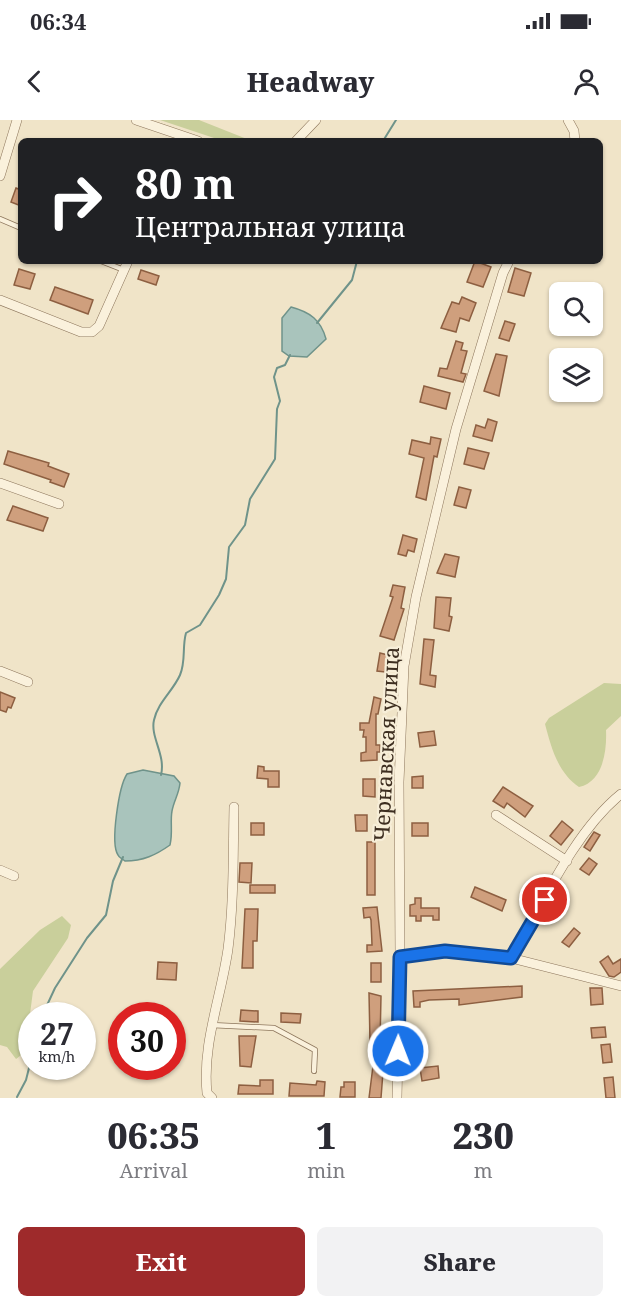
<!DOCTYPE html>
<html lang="en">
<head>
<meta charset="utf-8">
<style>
  body { margin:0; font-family:"Noto Serif",serif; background:#f2f2f3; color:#2b2b33; height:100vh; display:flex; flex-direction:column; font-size:22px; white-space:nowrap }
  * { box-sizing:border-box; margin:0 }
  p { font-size:20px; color:#7c7c81 }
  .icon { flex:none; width:33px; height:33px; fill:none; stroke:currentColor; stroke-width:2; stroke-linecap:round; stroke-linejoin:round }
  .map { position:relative; height:978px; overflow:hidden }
  .details { display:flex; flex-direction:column; background:#fff; flex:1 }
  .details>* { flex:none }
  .banner { position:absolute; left:18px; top:18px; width:585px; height:126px; border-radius:9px; box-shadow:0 2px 4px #0004; background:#202124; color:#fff; overflow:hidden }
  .fabs { position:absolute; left:549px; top:162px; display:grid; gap:12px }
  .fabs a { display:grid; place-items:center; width:54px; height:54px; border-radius:9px; background:#fff; box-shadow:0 2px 4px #0004; font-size:30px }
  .speed { position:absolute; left:18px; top:882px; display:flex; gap:12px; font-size:30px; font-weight:700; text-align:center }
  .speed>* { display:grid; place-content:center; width:78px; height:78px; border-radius:50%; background:#fff; box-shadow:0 2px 4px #0004; line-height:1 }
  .speed small { font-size:15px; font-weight:400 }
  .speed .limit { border:9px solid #d22; background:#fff; color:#111 }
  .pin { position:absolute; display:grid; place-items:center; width:51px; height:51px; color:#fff; margin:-26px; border:3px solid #fff; border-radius:50%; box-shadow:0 2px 6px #0007 }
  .me { position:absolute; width:66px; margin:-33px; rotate:1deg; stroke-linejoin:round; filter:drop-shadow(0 0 4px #0008) }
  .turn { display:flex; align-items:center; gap:21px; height:126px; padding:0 18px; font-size:27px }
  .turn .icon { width:78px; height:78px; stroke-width:2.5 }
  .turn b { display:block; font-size:42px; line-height:51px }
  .eta { display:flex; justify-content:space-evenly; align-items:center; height:102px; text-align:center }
  .eta b { font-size:36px; font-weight:800; line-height:42px }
  .button { display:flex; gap:12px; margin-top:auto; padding:12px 18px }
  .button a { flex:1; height:69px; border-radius:9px; background:#9e2a2b; color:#fff; font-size:24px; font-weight:800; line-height:69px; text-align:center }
  .button a+a { background:#f2f2f3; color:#2b2b33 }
  .status { display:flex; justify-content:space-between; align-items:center; height:42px; padding:0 30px; background:#fff; direction:ltr }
  .status svg { height:16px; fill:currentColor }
  header { display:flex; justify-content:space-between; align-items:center; height:78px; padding:0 18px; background:#fff; font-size:27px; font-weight:800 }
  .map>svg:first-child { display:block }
  .green { fill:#c9cf9b }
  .water { fill:#a9c4bc; stroke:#6f938a; stroke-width:1.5 }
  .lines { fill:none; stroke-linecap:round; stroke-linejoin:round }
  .stream { stroke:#6f938a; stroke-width:2 }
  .building { fill:#cf9f7d; stroke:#8d5f41; stroke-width:1.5 }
  .lane-casing { stroke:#8d765c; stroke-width:6 }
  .street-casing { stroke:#8d765c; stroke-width:10 }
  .lane { stroke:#faf1dc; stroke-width:4.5 }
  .street { stroke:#faf1dc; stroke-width:9 }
  .route-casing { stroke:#114b97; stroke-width:15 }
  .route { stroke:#1a73e8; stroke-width:10 }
  .labels { text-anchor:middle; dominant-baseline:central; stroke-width:4.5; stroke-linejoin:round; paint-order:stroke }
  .street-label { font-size:21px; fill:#3d2e20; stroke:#f7eed8 }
</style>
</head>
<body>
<div class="status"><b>06:34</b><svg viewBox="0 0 49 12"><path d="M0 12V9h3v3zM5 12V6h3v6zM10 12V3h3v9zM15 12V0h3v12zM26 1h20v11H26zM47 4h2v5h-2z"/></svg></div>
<header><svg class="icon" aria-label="back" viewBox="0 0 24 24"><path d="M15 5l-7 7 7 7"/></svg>Headway<svg class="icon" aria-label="person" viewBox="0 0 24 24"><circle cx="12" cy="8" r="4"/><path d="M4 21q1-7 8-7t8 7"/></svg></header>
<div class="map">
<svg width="621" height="978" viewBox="0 0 621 978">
  <rect width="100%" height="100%" fill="#f0e4c8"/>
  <g class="green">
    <path d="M160 0H199L252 21H223Z"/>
    <path d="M604 563 621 564V596L606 610C607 631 603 662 579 667 558 653 551 627 545 604L549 598Z"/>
    <path d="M62 796 71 805 68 818 33 871 25 932 16 939 7 927 0 925V849L40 810Z"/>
  </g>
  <g class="water">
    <path d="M291 187C310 192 321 200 326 219L307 237 289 236 282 231V198Z"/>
    <path d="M143 650 174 656 180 663C179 674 174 680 172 691 170 701 173 713 170 725 156 735 143 741 125 741 123 739 119 738 118 735 110 723 119 666 127 654Z"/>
  </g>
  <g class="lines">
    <g class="stream">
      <path d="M383 21 396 0"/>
      <path d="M317 203 352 160 357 141"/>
      <path d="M161 655C166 635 150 617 154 600 158 582 173 571 180 555 186 541 182 527 186 513L200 505 219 475 226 459 229 427 245 405 250 379 275 339 277 289 280 281 274 257 277 248 285 245 290 235"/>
      <path d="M42 896 55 868 87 818 106 795 113 761 123 737"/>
      <path d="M17 977 26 960 32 936"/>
    </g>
  </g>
  <g class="building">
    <path d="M16 68 21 70V86L11 82Z"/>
    <path d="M475 141 491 147 483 167 467 162Z"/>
    <path d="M515 148 531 153 524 176 508 172Z"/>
    <path d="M19 149 35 154 30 169 14 165Z"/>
    <path d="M141 150 159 156 156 165 138 159Z"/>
    <path d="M55 167 93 180 88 194 50 180Z"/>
    <path d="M462 177 476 183 469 201 460 198 456 212 441 208 452 182 459 184Z"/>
    <path d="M505 201 515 204 509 221 499 218Z"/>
    <path d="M456 221 463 223 461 230 467 231 461 253 466 254 463 262 438 256 440 248 447 249Z"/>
    <path d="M496 234 507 236 499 276 484 271Z"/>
    <path d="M424 266 450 273 446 289 420 282Z"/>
    <path d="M488 299 497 302 492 321 473 316 476 305 485 308Z"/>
    <path d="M431 317 441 319 437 337 434 336 426 380 416 377 424 338 409 334 412 320 430 324Z"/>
    <path d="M468 328 489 333 484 349 464 344Z"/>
    <path d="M8 331 49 343 48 346 69 354 64 367 50 362 51 360 4 344Z"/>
    <path d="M459 367 471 370 466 388 454 385Z"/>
    <path d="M13 386 48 398 43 411 7 400Z"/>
    <path d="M403 415 417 419 414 432 408 430 406 436 398 434Z"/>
    <path d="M445 434 459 437 455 457 437 453Z"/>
    <path d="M393 465 405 467 401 488 404 489 394 520 380 516 393 477 390 476Z"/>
    <path d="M436 477 451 478 449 496 452 497 449 511 434 508Z"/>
    <path d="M424 519 434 520 430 555 436 556 435 567 420 564Z"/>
    <path d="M380 533 388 535 385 552 377 551Z"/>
    <path d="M0 572 15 578 11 588 8 587 6 592 0 590Z"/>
    <path d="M374 577 381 579 378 594H376V625H380V632H377V640L361 641V633L366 632V617H363L364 610H360V603H369Z"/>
    <path d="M434 611 436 625 420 627 418 613Z"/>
    <path d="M258 646 264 647V651H279V667H268V659L257 658Z"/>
    <path d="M423 656V668H412V657Z"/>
    <path d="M363 659H375V677L363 676Z"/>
    <path d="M503 667 533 686 525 697 507 683 504 688 493 681Z"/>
    <path d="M355 695H367V711H356Z"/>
    <path d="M562 701 573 710 561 725 550 716Z"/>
    <rect x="251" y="703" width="13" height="12"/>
    <rect x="412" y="703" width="16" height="13"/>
    <path d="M594 712 600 715 590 731 584 727Z"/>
    <rect x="367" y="722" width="8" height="53"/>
    <path d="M589 738 597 744 589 755 580 749Z"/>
    <path d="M240 743H252L251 763 239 762Z"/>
    <rect x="250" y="765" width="25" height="8"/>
    <path d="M475 767 506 780 502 791 471 777Z"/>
    <path d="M415 778H421V788H439V800H433V796H421V801H416V796H410V785L415 784Z"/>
    <path d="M377 787 382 831 367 832V825H372L371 800 370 797 364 798 363 788Z"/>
    <path d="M245 789H258L257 821H253V848H242Z"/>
    <path d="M574 808 580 813 569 827 562 822Z"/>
    <path d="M608 836 613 844 621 839V852L614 857 609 856 600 842Z"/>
    <path d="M158 842 177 843 176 860 157 859Z"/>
    <rect x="371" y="843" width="10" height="19"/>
    <path d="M522 866V877L459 885V879L429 880 420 882V887H414L413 871Z"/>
    <path d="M590 868H602L603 884 591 885Z"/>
    <path d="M369 873 381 876 380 923 370 922Z"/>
    <path d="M241 890 258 891V902L240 901Z"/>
    <path d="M281 893 301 894 300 903 281 902Z"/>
    <path d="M605 907 606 917 592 918 591 908Z"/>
    <path d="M239 916H256L251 947 240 946Z"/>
    <path d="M610 924 612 942 603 943 601 925Z"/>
    <path d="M374 938 384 939 381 978H369Z"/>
    <path d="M438 946 439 958 422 961 420 948Z"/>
    <path d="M613 957 615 978H606L604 958Z"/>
    <path d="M260 960H273V974H238L239 965 260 966Z"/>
    <path d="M317 961 325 962 324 976H289L290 963 316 965Z"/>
    <path d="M344 962H355V977H340L341 967H344Z"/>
  </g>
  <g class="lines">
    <g class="lane-casing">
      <g id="lane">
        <path d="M0 99 21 108"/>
        <path d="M101 141 124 150"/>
        <path d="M211 905 274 908 315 930 314 951"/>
      </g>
    </g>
    <g class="street-casing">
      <g id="street">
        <path d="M136 0 198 21"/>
        <path d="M568 0 574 11 575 21"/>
        <path d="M296 21 316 0"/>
        <path d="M0 56 17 0"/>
        <path d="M0 180 81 212H92L99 206 128 141"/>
        <path d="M0 363 59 384"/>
        <path d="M0 551 28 562"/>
        <path d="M496 695 567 741"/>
        <path d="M0 750 14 756"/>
        <path d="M400 837 445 831 511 838 621 866"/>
        <path d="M511 838C542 785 574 712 621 674"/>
        <path d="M212 978 207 973C202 924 221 878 228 829 234 782 233 734 234 687"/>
        <path d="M397 978 400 837 399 662 404 546 416 477 456 309 503 153 509 141"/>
      </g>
    </g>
    <use href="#lane" class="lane"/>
    <use href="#street" class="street"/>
  </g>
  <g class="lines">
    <g class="route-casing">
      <path id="route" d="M398 931 400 837 445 831 511 838 545 780"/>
    </g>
    <use href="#route" class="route"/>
  </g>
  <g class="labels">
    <g class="street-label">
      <text transform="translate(386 624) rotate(-87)">Чернавская улица</text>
    </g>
  </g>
</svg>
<div class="fabs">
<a><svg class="icon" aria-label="search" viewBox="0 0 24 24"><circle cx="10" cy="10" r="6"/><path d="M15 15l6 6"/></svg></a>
<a><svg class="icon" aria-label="layers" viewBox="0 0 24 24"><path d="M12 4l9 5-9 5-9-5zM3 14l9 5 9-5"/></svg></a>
</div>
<div class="speed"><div>27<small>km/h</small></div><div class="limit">30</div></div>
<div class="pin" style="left:545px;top:780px;background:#d93025"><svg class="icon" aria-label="arrive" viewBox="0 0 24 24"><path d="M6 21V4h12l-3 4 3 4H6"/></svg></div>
<svg class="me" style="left:398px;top:931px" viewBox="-20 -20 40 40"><circle r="17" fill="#1a73e8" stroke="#fff" stroke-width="3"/><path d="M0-11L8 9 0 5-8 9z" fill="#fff"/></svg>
<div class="banner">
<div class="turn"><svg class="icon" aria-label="right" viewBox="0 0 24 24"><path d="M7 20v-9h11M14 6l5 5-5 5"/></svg><div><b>80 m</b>Центральная улица</div></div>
</div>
</div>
<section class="details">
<div class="eta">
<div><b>06:35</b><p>Arrival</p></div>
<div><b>1</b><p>min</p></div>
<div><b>230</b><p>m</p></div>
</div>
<div class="button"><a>Exit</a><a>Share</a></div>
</section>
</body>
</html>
